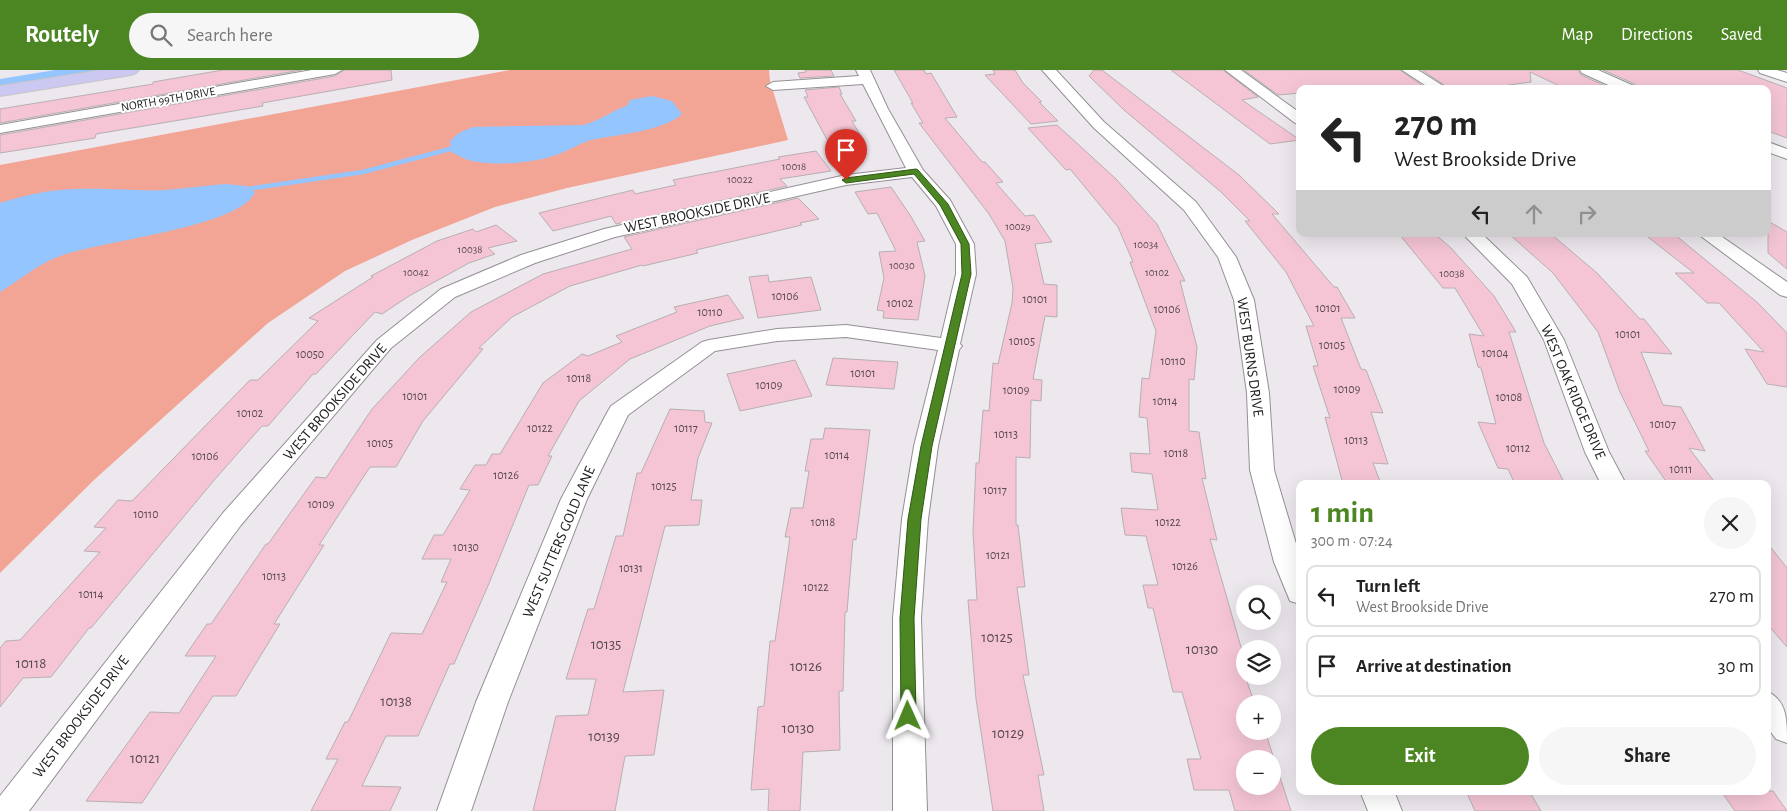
<!DOCTYPE html>
<html lang="en">
<head>
<meta charset="utf-8">
<style>
  body { margin:0; font-family:"Alegreya Sans",sans-serif; background:#f6f6f6; color:#222; height:100vh; display:flex; flex-direction:column; font-size:19px; white-space:nowrap }
  * { box-sizing:border-box; margin:0 }
  p { font-size:16px; color:#767676 }
  .icon { flex:none; width:28px; height:28px; fill:none; stroke:currentColor; stroke-width:2; stroke-linecap:round; stroke-linejoin:round }
  .map { position:relative; flex:1; overflow:hidden }
  .sheet { position:absolute; left:1296px; top:410px; width:475px; height:315px; display:flex; flex-direction:column; background:#fff; border-radius:10px; box-shadow:0 5px 20px #0002 }
  .sheet>* { flex:none }
  .banner { position:absolute; left:1296px; top:15px; width:475px; height:152px; border-radius:10px; box-shadow:0 5px 20px #0002; background:#fff; color:#222; overflow:hidden }
  .controls { position:absolute; left:1236px; top:515px; display:grid; gap:10px }
  .controls a { display:grid; place-items:center; width:45px; height:45px; border-radius:50%; background:#fff; box-shadow:0 5px 20px #0002; font-size:25px }
  .pin { position:absolute; display:grid; place-items:center; width:42px; height:42px; color:#fff; margin:-51px -21px; border-radius:50% 50% 50% 0; rotate:-45deg; box-shadow:0 0 5px #0007 }
  .pin .icon { rotate:45deg }
  .me { position:absolute; width:55px; margin:-28px; rotate:359deg; stroke-linejoin:round; filter:drop-shadow(0 0 4px #0008) }
  .turn { display:flex; align-items:center; gap:18px; height:105px; padding:0 15px; font-size:22px }
  .turn .icon { width:65px; height:65px; stroke-width:2.5 }
  .turn b { display:block; font-size:35px; line-height:42px }
  .lanes { display:flex; align-items:center; height:48px; padding:0 15px; background:#0003; justify-content:center; gap:25px; direction:ltr }
  .lanes .off { opacity:.35 }
  .round { display:grid; place-items:center; flex:none; width:52px; height:52px; border-radius:26px; background:#f6f6f6 }
  .headline { display:flex; align-items:center; justify-content:space-between; height:85px; padding:0 15px }
  h1 { font-size:30px; font-weight:600; line-height:38px; color:#4c8622 }
  .cta { display:flex; gap:10px; margin-top:auto; padding:10px 15px }
  .cta a { flex:1; height:58px; border-radius:30px; background:#4c8622; color:#fff; font-size:20px; font-weight:600; line-height:58px; text-align:center }
  .cta a+a { background:#f6f6f6; color:#222 }
  ul { padding:0; list-style:none }
  li { display:flex; align-items:center; gap:15px; height:62px; margin:0 10px 8px; padding:0 5px; border:2px solid #e0e0e0; border-radius:10px }
  li div { flex:1 }
  li b { display:block; font-size:19px }
  li em { font-style:normal }
  header { display:flex; align-items:center; gap:30px; box-sizing:border-box; height:70px; padding:0 25px; background:#4c8622; color:#fff }
  header strong { font-size:24px }
  nav { display:flex; gap:28px; margin-inline-start:auto; font-size:18px }
  .search { width:350px; height:45px; background:#f6f6f6; display:flex; align-items:center; gap:12px; box-sizing:border-box; padding:0 18px; border-radius:28px; color:#767676; font-size:19px }
  .map>svg:first-child { display:block }
  .green { fill:#f2a495 }
  .water { fill:#94c5ff }
  .lines { fill:none; stroke-linecap:round; stroke-linejoin:round }
  .stream { stroke:#94c5ff; stroke-width:4.5 }
  .building { fill:#f5c5d5; stroke:#b7afb2; fill-rule:evenodd }
  .minor-casing { stroke:#949095; stroke-width:2 }
  .major-casing { stroke:#c6c5c6; stroke-width:2 }
  .minor { fill:#fff; fill-rule:evenodd }
  .major { fill:#cbc8f2; fill-rule:evenodd }
  .route { fill:#4c8622; stroke:#315716 }
  .labels { text-anchor:middle; dominant-baseline:central; stroke-width:4; stroke-linejoin:round; paint-order:stroke }
  .far-number-label { font-size:11px; fill:#57494f }
  .far-street-label { font-size:12px; fill:#222022; stroke:#fff }
  .number-label { font-size:12px; fill:#57494f }
  .street-label { font-size:15px; fill:#222022; stroke:#fff }
  .near-number-label { font-size:15px; fill:#57494f }
</style>
</head>
<body>
<header>
<strong>Routely</strong>
<div class="search"><svg class="icon" aria-label="search" viewBox="0 0 24 24"><circle cx="10" cy="10" r="6"/><path d="M15 15l6 6"/></svg>Search here</div>
<nav><a>Map</a><a>Directions</a><a>Saved</a></nav>
</header>
<div class="map">
<svg width="1787" height="741" viewBox="0 0 1787 741">
  <rect width="100%" height="100%" fill="#ede8ee"/>
  <path class="green" d="M510 0H769L770 11 788 70 567 118 495 137 412 170 345 201 268 253 94 410 0 503V95Z"/>
  <g class="water">
    <path d="M55 0H118L0 19V9Z"/>
    <path d="M652 26 672 31 682 44C662 62 618 64 591 70 580 73 570 80 559 84 536 93 493 97 468 90 462 88 456 84 451 82L450 71 459 63 473 57 583 55C599 51 612 41 628 35L630 30Z"/>
    <path d="M226 114 246 116 255 122C241 158 94 171 55 188 36 196 18 211 0 222V133C52 116 84 118 137 120 167 122 197 116 226 114Z"/>
  </g>
  <g class="lines">
    <path class="stream" d="M240 120 363 102 450 79"/>
  </g>
  <g class="building">
    <path d="M223 0H301L0 53V39L153 14V12Z"/>
    <path d="M344 0H391L392 10 262 33 263 36 216 44 96 64 95 68 0 83V65L335 6Z"/>
    <path d="M805 0H831L834 6 800 8 798 3 806 2Z"/>
    <path d="M894 0H924L926 4 931 3 957 47 945 48 982 92H985L1003 112 996 113 1025 146 1034 145 1052 172 1035 174 1044 214 1057 215V247L1045 246 1033 309 1042 310 1041 331 1031 330 1030 388 1016 387V455H1018L1025 517H1017L1029 605H1023L1044 705H1038L1044 741H993L976 629 968 530H977L973 462 976 393H979L983 340 989 341 993 293 998 294 1012 233 1013 218 1005 171 989 144 919 53H923L911 33H913Z"/>
    <path d="M993 0H1015L1023 13 1042 32H1039L1058 51 1031 54 985 5 995 4Z"/>
    <path d="M1094 0H1102L1239 105 1279 144H1272L1334 217H1337L1355 248H1341L1361 299 1366 300 1383 343 1371 342 1388 394 1373 393 1381 414H1343L1325 347 1330 348 1313 296H1318L1306 256H1314L1286 202 1245 151H1250L1221 122 1124 40 1089 6Z"/>
    <path d="M1171 0H1223L1258 27 1242 30 1300 70 1270 74Z"/>
    <path d="M1244 0H1400L1427 19H1300V23L1278 25Z"/>
    <path d="M1422 0H1578L1581 5 1612 19H1566L1530 2 1531 12 1479 19H1450Z"/>
    <path d="M1603 0H1738L1787 18V68L1768 61V19H1638L1635 14Z"/>
    <path d="M839 17 842 24H840L856 51H852L865 73 831 77 804 27H808L805 20Z"/>
    <path d="M1057 55 1115 108 1157 154 1185 211H1180L1197 277 1194 310 1189 309V361L1199 362 1206 409 1202 408 1217 470 1210 469 1245 591V606L1255 634H1245V661H1265L1291 741H1235L1229 720H1194L1187 689H1201L1182 622H1173L1153 538H1148L1143 515H1158L1146 466 1125 465 1121 438 1158 440 1152 404 1132 402 1130 383 1150 384 1147 348 1139 347 1142 308 1149 309 1156 261 1130 192H1133L1118 157 1070 99 1066 100 1028 58ZM1245 689H1272V716H1245Z"/>
    <path d="M816 81 831 101 780 109 787 116 616 154 611 146 553 161 539 143 633 120 635 124 676 115 673 110 780 89 778 87Z"/>
    <path d="M891 117 910 145 925 171 917 172 925 206 918 250 883 248 884 241 877 240 884 208 879 182 896 181 877 143 868 144 855 122Z"/>
    <path d="M798 128 819 149 800 153 802 155 696 180 698 183 643 196 642 195 570 216 512 247 479 278 483 279 423 351 396 397H370L319 475H324L274 554H280L236 626H213L142 733 86 731 150 642 179 643 216 586H185L207 554H211L266 474H268L316 407 326 408 372 339 420 287 471 242 543 204 632 179 624 167Z"/>
    <path d="M1768 151 1787 162V199L1768 183Z"/>
    <path d="M496 155 517 171 488 178 495 184 469 193 409 226 382 244 375 242 316 304H313L268 356H262L216 408 91 558H89L51 607 23 608 0 637V578L6 571 20 570 100 482 84 481 106 458 94 457 118 430 132 431 250 310H258L318 251 309 248 373 207 371 206 437 171 473 159 476 162Z"/>
    <path d="M1399 164H1435L1451 178 1494 226 1516 262H1509L1544 373 1565 414H1515L1508 399 1498 398 1478 352 1496 354 1481 298 1478 297 1469 264 1484 266 1455 218H1443Z"/>
    <path d="M1509 164H1551L1597 203 1640 249H1644L1672 284 1641 282 1663 335 1681 337 1705 381 1689 378 1716 414H1668L1645 381H1649L1620 322 1598 262 1553 203Z"/>
    <path d="M1644 164H1674L1758 233 1787 263V317L1767 314 1745 279 1764 282 1719 233H1707L1675 203H1694Z"/>
    <path d="M768 205 769 212 811 207 821 240 758 248 749 207Z"/>
    <path d="M728 225 744 248 710 256 630 289 579 331 548 386H552L538 415H529L490 511 454 594H450L418 666H386L362 716 401 717 390 741H311L338 689H326L345 652H348L391 563 422 564 447 512H441L451 489H422L434 465H443L470 420 460 419 475 395H486L492 384H500L543 313 582 284 588 286 622 272 616 266 677 242 674 237Z"/>
    <path d="M833 288 898 292 894 319 826 315Z"/>
    <path d="M795 290 812 326 740 341 727 304Z"/>
    <path d="M670 339 704 341 705 352 712 353 698 388 691 430H702L699 455 665 456 623 622 664 620 654 685 625 686 615 741H533L556 646 588 645 596 609H566L588 539H594L616 466H623L637 403H641Z"/>
    <path d="M825 358 870 360 856 470 853 469 847 542H845L843 621H839L840 680 803 682 800 741H768L769 719 751 720 758 637 764 636 770 571H775L790 467H785L791 438H803L809 401H805L811 369H823Z"/>
    <path d="M1768 474 1787 498V577L1768 555Z"/>
    <path d="M1466 721H1529L1541 741H1475Z"/>
    <path d="M1721 721H1773L1787 741H1735Z"/>
  </g>
  <g class="lines">
    <g class="minor-casing">
      <g id="minor">
        <path d="M312 0H342L335 4 0 63V55Z"/>
        <path d="M856 0H870L888 39 923 100 950 130 974 174 976 204 960 274 962 276 959 280 938 376 928 449 921 548 927 741H893V548L902 449 914 376 938 280 846 267 777 271 715 281 628 345 587 429 508 632 471 741H437L476 632 561 429 608 341 611 336 702 272 709 270 777 259 846 255 941 268 956 204V174L936 136 912 107 846 115 615 167 535 193 455 227 391 278 241 455 29 741H0V726L223 443 377 270 441 219 521 185 604 159 846 105 906 98 863 14 773 20 766 16 773 12 859 6Z"/>
        <path d="M1042 0H1056L1104 52 1196 132 1236 187 1254 230 1269 323 1274 400 1300 487V534L1290 531 1274 492 1250 400 1247 323 1234 230 1218 187 1184 140 1094 58Z"/>
        <path d="M1225 0H1241L1300 43V54L1295 53Z"/>
        <path d="M1402 0H1418L1448 19H1431Z"/>
        <path d="M1580 0H1598L1634 16 1636 19H1617L1582 3Z"/>
        <path d="M1758 0H1777L1787 3V12L1760 3Z"/>
        <path d="M1768 72 1787 79V89L1768 82Z"/>
        <path d="M1463 164H1482L1527 207 1564 270 1609 382 1626 414H1601L1585 382 1544 270 1512 214Z"/>
        <path d="M1698 164H1718L1787 212V227L1780 225Z"/>
        <path d="M1768 622C1787 631 1787 650 1787 673L1776 669 1768 658Z"/>
        <path d="M1360 721H1394L1402 741H1368Z"/>
      </g>
    </g>
    <g class="major-casing">
      <path id="major" d="M102 0H139L136 3 131 5 0 26V16Z"/>
    </g>
    <use href="#minor" class="minor"/>
    <use href="#major" class="major"/>
  </g>
  <path class="route" d="M916 99 918 100 948 134 969 174 971 204 932 376 921 449 914 548 916 646 914 651 908 653 903 651 901 646 900 548 908 449 921 376 962 204 961 174 940 135 914 104 846 113 842 110 846 108Z"/>
  <g class="labels">
    <g class="far-number-label">
      <text x="794" y="96">10018</text>
      <text x="740" y="109">10022</text>
      <text x="1018" y="156">10029</text>
      <text x="1146" y="174">10034</text>
      <text x="470" y="179">10038</text>
      <text x="902" y="195">10030</text>
      <text x="416" y="202">10042</text>
      <text x="1157" y="202">10102</text>
      <text x="1452" y="203">10038</text>
    </g>
    <g class="far-street-label">
      <text transform="translate(168 29) rotate(-10)">NORTH 99TH DRIVE</text>
    </g>
    <g class="number-label">
      <text x="785" y="226">10106</text>
      <text x="1035" y="229">10101</text>
      <text x="900" y="233">10102</text>
      <text x="1328" y="238">10101</text>
      <text x="1167" y="239">10106</text>
      <text x="710" y="242">10110</text>
      <text x="1628" y="264">10101</text>
      <text x="1022" y="271">10105</text>
      <text x="1332" y="275">10105</text>
      <text x="1495" y="283">10104</text>
      <text x="310" y="284">10050</text>
      <text x="1173" y="291">10110</text>
      <text x="863" y="303">10101</text>
      <text x="579" y="308">10118</text>
      <text x="769" y="315">10109</text>
      <text x="1347" y="319">10109</text>
      <text x="1016" y="320">10109</text>
      <text x="415" y="326">10101</text>
      <text x="1509" y="327">10108</text>
      <text x="1165" y="331">10114</text>
      <text x="250" y="343">10102</text>
      <text x="1663" y="354">10107</text>
      <text x="540" y="358">10122</text>
      <text x="686" y="358">10117</text>
      <text x="1006" y="364">10113</text>
      <text x="1356" y="370">10113</text>
      <text x="380" y="373">10105</text>
      <text x="1518" y="378">10112</text>
      <text x="1176" y="383">10118</text>
      <text x="837" y="385">10114</text>
      <text x="205" y="386">10106</text>
      <text x="1681" y="399">10111</text>
      <text x="506" y="405">10126</text>
      <text x="664" y="416">10125</text>
      <text x="995" y="420">10117</text>
      <text x="321" y="434">10109</text>
      <text x="146" y="444">10110</text>
      <text x="823" y="452">10118</text>
      <text x="1168" y="452">10122</text>
      <text x="466" y="477">10130</text>
      <text x="998" y="485">10121</text>
      <text x="1185" y="496">10126</text>
      <text x="631" y="498">10131</text>
      <text x="274" y="506">10113</text>
      <text x="816" y="517">10122</text>
      <text x="91" y="524">10114</text>
    </g>
    <g class="street-label">
      <text transform="translate(697 143) rotate(-12)">WEST BROOKSIDE DRIVE</text>
      <text transform="translate(1250 287) rotate(82)">WEST BURNS DRIVE</text>
      <text transform="translate(1573 322) rotate(67)">WEST OAK RIDGE DRIVE</text>
      <text transform="translate(335 332) rotate(-49)">WEST BROOKSIDE DRIVE</text>
      <text transform="translate(559 472) rotate(-67)">WEST SUTTERS GOLD LANE</text>
      <text transform="translate(81 647) rotate(-53)">WEST BROOKSIDE DRIVE</text>
    </g>
    <g class="near-number-label">
      <text x="997" y="567">10125</text>
      <text x="606" y="574">10135</text>
      <text x="1202" y="579">10130</text>
      <text x="31" y="593">10118</text>
      <text x="806" y="596">10126</text>
      <text x="396" y="631">10138</text>
      <text x="798" y="658">10130</text>
      <text x="1008" y="663">10129</text>
      <text x="604" y="666">10139</text>
      <text x="145" y="688">10121</text>
    </g>
  </g>
</svg>
<div class="controls">
<a><svg class="icon" aria-label="search" viewBox="0 0 24 24"><circle cx="10" cy="10" r="6"/><path d="M15 15l6 6"/></svg></a>
<a><svg class="icon" aria-label="layers" viewBox="0 0 24 24"><path d="M12 4l9 5-9 5-9-5zM3 14l9 5 9-5"/></svg></a>
<a>+</a>
<a>−</a>
</div>
<div class="pin" style="left:846px;top:110px;background:#d93025"><svg class="icon" aria-label="arrive" viewBox="0 0 24 24"><path d="M6 21V4h12l-3 4 3 4H6"/></svg></div>
<svg class="me" style="left:908px;top:646px" viewBox="-20 -20 40 40"><path d="M0-17L14 15 0 8-14 15z" fill="#4c8622" stroke="#fff" stroke-width="4"/></svg>
<div class="banner">
<div class="turn"><svg class="icon" aria-label="left" viewBox="0 0 24 24"><path d="M17 20v-9H6M10 6l-5 5 5 5"/></svg><div><b>270 m</b>West Brookside Drive</div></div>
<div class="lanes"><svg class="icon" aria-label="left" viewBox="0 0 24 24"><path d="M17 20v-9H6M10 6l-5 5 5 5"/></svg><svg class="icon off" aria-label="ahead" viewBox="0 0 24 24"><path d="M12 20V5M6 11l6-6 6 6"/></svg><svg class="icon off" aria-label="right" viewBox="0 0 24 24"><path d="M7 20v-9h11M14 6l5 5-5 5"/></svg></div>
</div>
<section class="sheet">
<div class="headline"><div><h1>1 min</h1><p>300 m · 07:24</p></div><a class="round"><svg class="icon" aria-label="close" viewBox="0 0 24 24"><path d="M6 6l12 12M18 6L6 18"/></svg></a></div>
<ul>
<li><svg class="icon" aria-label="left" viewBox="0 0 24 24"><path d="M17 20v-9H6M10 6l-5 5 5 5"/></svg><div><b>Turn left</b><p>West Brookside Drive</p></div><em>270 m</em></li>
<li><svg class="icon" aria-label="arrive" viewBox="0 0 24 24"><path d="M6 21V4h12l-3 4 3 4H6"/></svg><div><b>Arrive at destination</b></div><em>30 m</em></li>
</ul>
<div class="cta"><a>Exit</a><a>Share</a></div>
</section>
</div>
</body>
</html>
